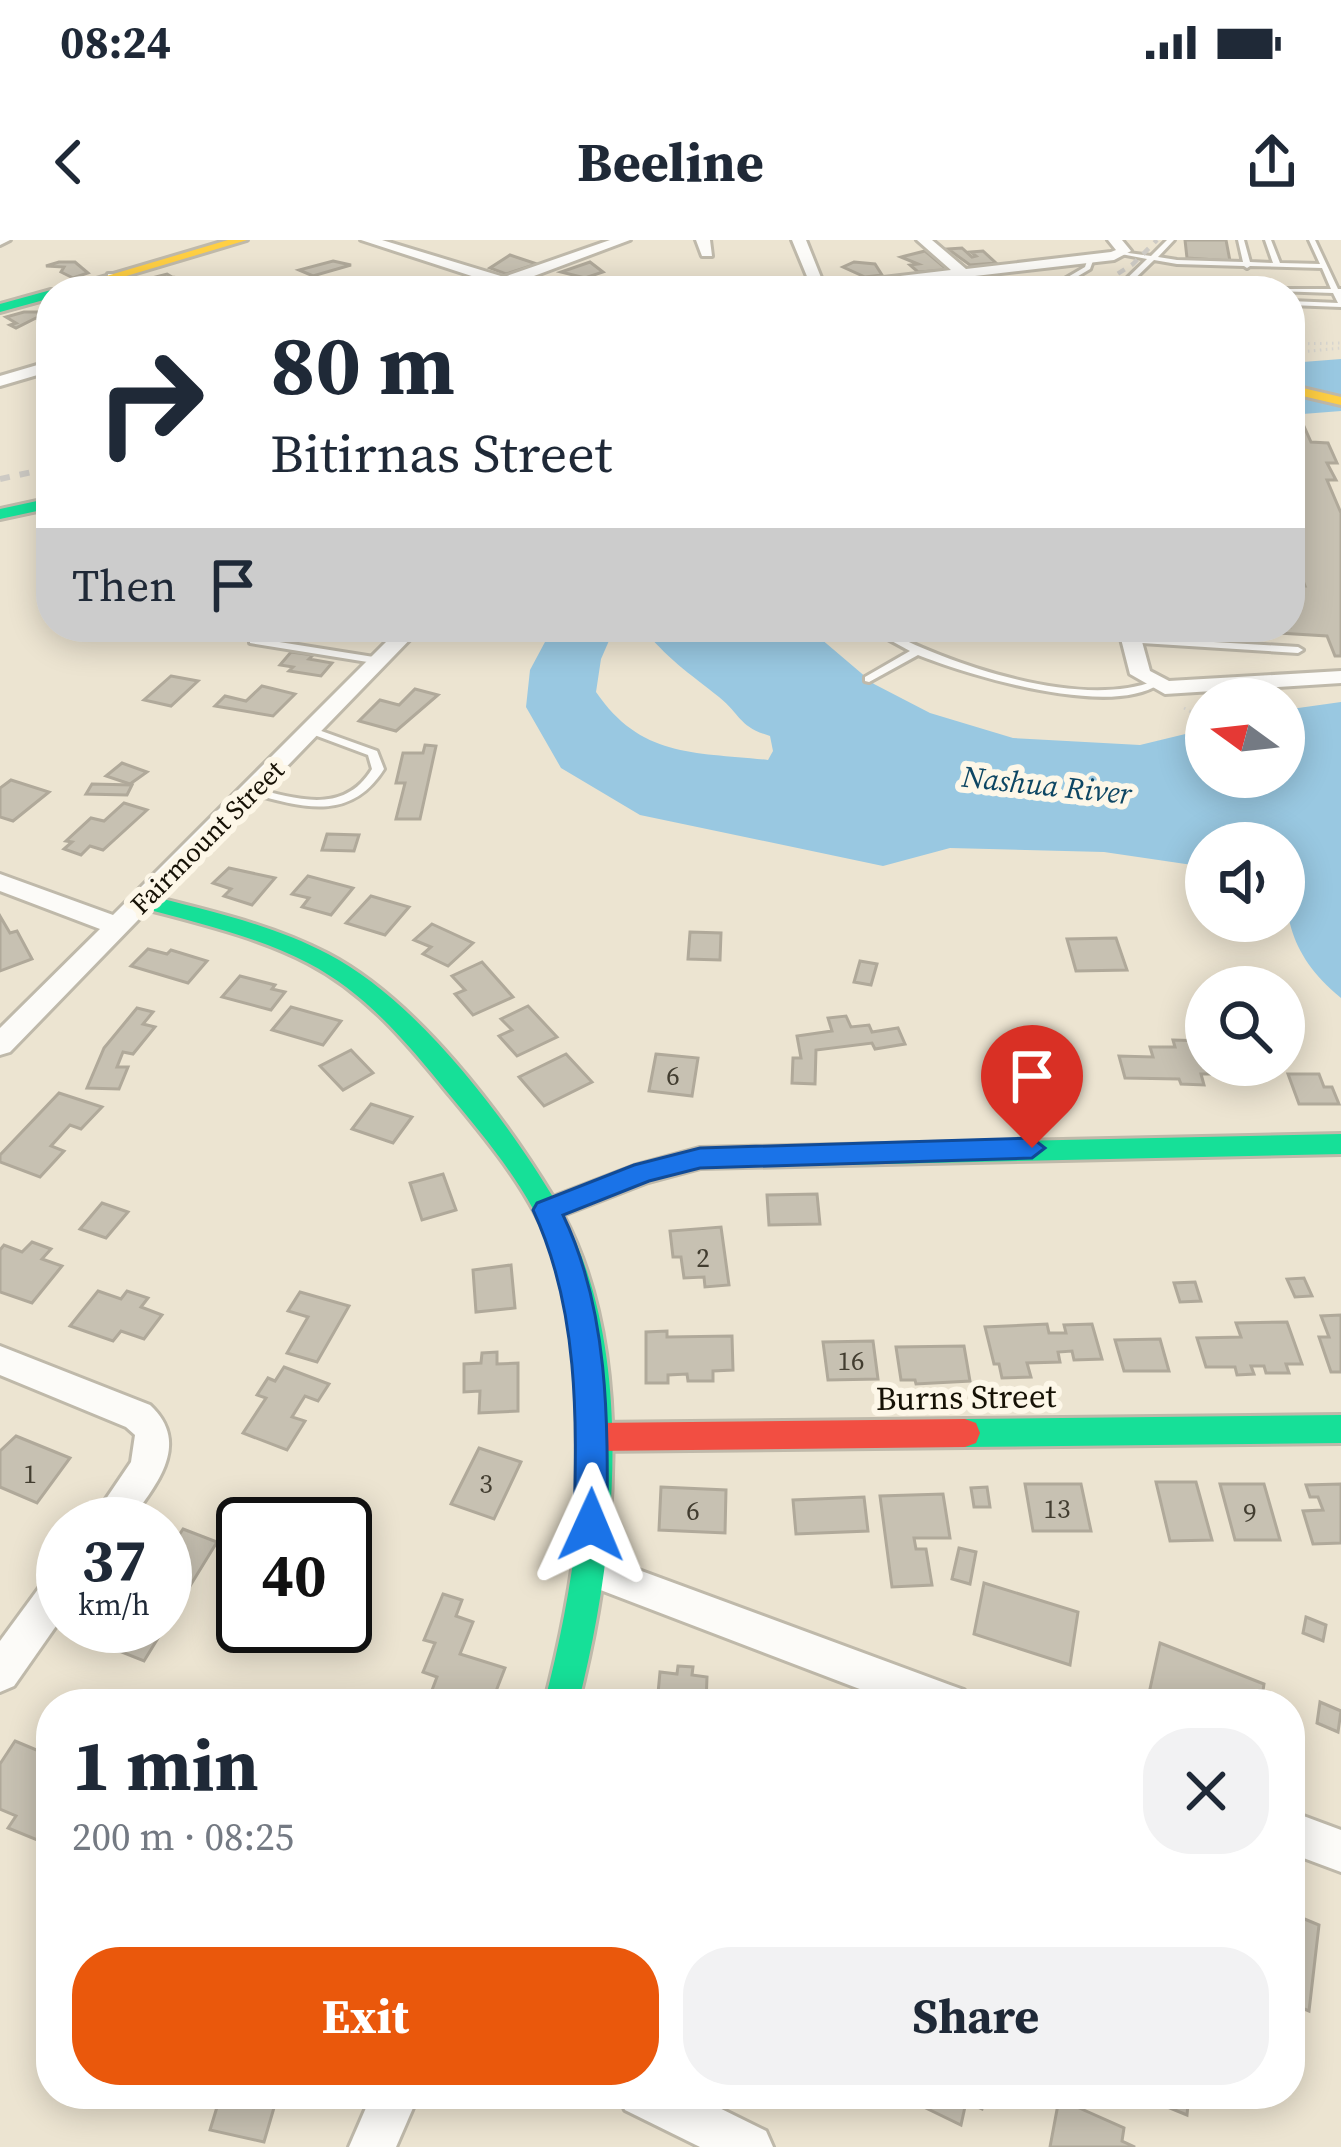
<!DOCTYPE html>
<html lang="en">
<head>
<meta charset="utf-8">
<style>
  body { margin:0; font-family:"Source Serif 4",serif; background:#f2f2f3; color:#1f2937; height:100vh; display:flex; flex-direction:column; font-size:45px; white-space:nowrap }
  * { box-sizing:border-box; margin:0 }
  p { font-size:39px; color:#747a83 }
  .icon { flex:none; width:66px; height:66px; fill:none; stroke:currentColor; stroke-width:2; stroke-linecap:round; stroke-linejoin:round }
  .map { position:relative; flex:1; overflow:hidden }
  .panel { position:absolute; left:36px; top:1449px; width:1269px; height:420px; display:flex; flex-direction:column; background:#fff; border-radius:48px; box-shadow:0 6px 30px #0003 }
  .panel>* { flex:none }
  .banner { position:absolute; left:36px; top:36px; width:1269px; height:366px; border-radius:48px; box-shadow:0 6px 30px #0003; background:#fff; color:#1f2937; overflow:hidden }
  .needle { width:78px; rotate:285deg }
  .fabs { position:absolute; left:1185px; top:438px; display:grid; gap:24px }
  .fabs a { display:grid; place-items:center; width:120px; height:120px; border-radius:50%; background:#fff; box-shadow:0 6px 30px #0003; font-size:60px }
  .speed { position:absolute; left:36px; top:1257px; display:flex; gap:24px; font-size:60px; font-weight:700; text-align:center }
  .speed>* { display:grid; place-content:center; width:156px; height:156px; border-radius:50%; background:#fff; box-shadow:0 6px 30px #0003; line-height:1 }
  .speed small { font-size:30px; font-weight:400 }
  .speed .limit { border:6px solid #111; border-radius:18px; background:#fff; color:#111 }
  .pin { position:absolute; display:grid; place-items:center; width:102px; height:102px; color:#fff; margin:-123px -51px; border-radius:50% 50% 50% 0; rotate:-45deg; box-shadow:0 0 12px #0007 }
  .pin .icon { rotate:45deg }
  .me { position:absolute; width:132px; margin:-66px; rotate:1deg; stroke-linejoin:round; filter:drop-shadow(0 0 9px #0008) }
  .turn { display:flex; align-items:center; gap:42px; height:252px; padding:0 36px; font-size:54px }
  .turn .icon { width:156px; height:156px; stroke-width:2.5 }
  .turn b { display:block; font-size:84px; line-height:102px }
  .then { display:flex; align-items:center; height:114px; padding:0 36px; background:#0003; gap:24px; font-size:45px }
  .round { display:grid; place-items:center; flex:none; width:126px; height:126px; border-radius:48px; background:#f2f2f3 }
  .head { display:flex; align-items:center; justify-content:space-between; height:204px; padding:0 36px }
  h1 { font-size:72px; font-weight:700; line-height:90px }
  .button { display:flex; gap:24px; margin-top:auto; padding:24px 36px }
  .button a { flex:1; height:138px; border-radius:48px; background:#ea580c; color:#fff; font-size:48px; font-weight:700; line-height:138px; text-align:center }
  .button a+a { background:#f2f2f3; color:#1f2937 }
  .status { display:flex; justify-content:space-between; align-items:center; height:84px; padding:0 60px; background:#fff; direction:ltr }
  .status svg { height:33px; fill:currentColor }
  header { display:flex; justify-content:space-between; align-items:center; height:156px; padding:0 36px; background:#fff; font-size:54px; font-weight:700 }
  .map>svg:first-child { display:block }
  .water { fill:#99c8e1 }
  .building { fill:#c7c1b2; stroke:#b0a99a; stroke-width:3 }
  .lines { fill:none; stroke-linecap:round; stroke-linejoin:round }
  .lane-casing { stroke:#bfb9aa; stroke-width:6 }
  .street-casing { stroke:#bfb9aa; stroke-width:6 }
  .fast-casing { stroke:#bfb9aa; stroke-width:6 }
  .slow-casing { stroke:#bfb9aa; stroke-width:6 }
  .jam-casing { stroke:#bfb9aa; stroke-width:6 }
  .path { stroke:#d8d6d0; stroke-width:3; stroke-dasharray:1.5 4.5; stroke-linecap:butt }
  .lane { fill:#fcfbf8; fill-rule:evenodd }
  .street { fill:#fcfbf8; fill-rule:evenodd }
  .fast { fill:#16e098; fill-rule:evenodd }
  .slow { fill:#ffcf43; fill-rule:evenodd }
  .jam { fill:#f24e42; fill-rule:evenodd }
  .rail-far1 { stroke:#cdcac4; stroke-width:4.5; stroke-dasharray:8 8; stroke-linecap:butt }
  .rail { stroke:#cdcac4; stroke-width:6; stroke-dasharray:10 10; stroke-linecap:butt }
  .route { fill:#1a73e8; stroke:#114b97; stroke-width:3 }
  .labels { text-anchor:middle; dominant-baseline:central; stroke-width:12; stroke-linejoin:round; paint-order:stroke }
  .far-street-label { font-size:27px; fill:#161105; stroke:#fdf7e8 }
  .number-label { font-size:27px; fill:#423d30 }
  .far-water-label { font-size:30px; font-style:italic; fill:#0d4663; stroke:#fdf7e8 }
  .street-label { font-size:33px; fill:#161105; stroke:#fdf7e8 }
</style>
</head>
<body>
<div class="status"><b>08:24</b><svg viewBox="0 0 49 12"><path d="M0 12V9h3v3zM5 12V6h3v6zM10 12V3h3v9zM15 12V0h3v12zM26 1h20v11H26zM47 4h2v5h-2z"/></svg></div>
<header><svg class="icon" aria-label="back" viewBox="0 0 24 24"><path d="M15 5l-7 7 7 7"/></svg>Beeline<svg class="icon" aria-label="share" viewBox="0 0 24 24"><path d="M12 15V3M7 8l5-5 5 5M5 13v7h14v-7"/></svg></header>
<div class="map">
<svg width="1341" height="1907" viewBox="0 0 1341 1907">
  <rect width="100%" height="100%" fill="#ece4d1"/>
  <g class="water">
    <path d="M1341 119V171L1290 175V123Z"/>
    <path d="M553 387H615L601 419 596 452C641 518 695 512 768 520L773 511 770 496C739 487 742 476 719 457 690 434 665 417 642 387H807L874 444 930 473 1013 498 1140 505 1206 489V537H1284V470L1341 462V758C1285 711 1284 672 1284 603H1206V627L1104 612 950 608 883 626 640 575 561 528 526 467 530 430Z"/>
  </g>
  <g class="building">
    <path d="M1185 0H1226L1230 21 1187 18Z"/>
    <path d="M962 8 972 17 976 16 971 12 983 11 996 23 970 25 948 9Z"/>
    <path d="M925 11 943 26 948 30 918 32 910 25 918 24 901 17Z"/>
    <path d="M510 15 537 24 506 34 490 28Z"/>
    <path d="M333 21 351 25 313 36 299 30Z"/>
    <path d="M59 22H75L88 33 73 38 61 32 64 27 46 26Z"/>
    <path d="M590 22 603 32 585 38 561 32Z"/>
    <path d="M854 22 875 24 882 35 865 37 843 27Z"/>
    <path d="M167 34 172 37 194 40 153 49 145 45 150 43 144 40Z"/>
    <path d="M24 72H41L51 79 36 78 16 88 10 85 16 83 6 77Z"/>
    <path d="M1299 175 1311 202 1328 203 1337 223H1327L1336 240H1327L1341 273V416H1335L1327 396 1179 387H1290V346H1305L1290 307V176Z"/>
    <path d="M291 412 313 415 309 419 332 423 321 436 289 431 293 427 280 425Z"/>
    <path d="M171 436 198 441 171 466 144 460Z"/>
    <path d="M262 446 295 454 273 476 215 466 225 456 246 461Z"/>
    <path d="M415 449 438 455 396 491 359 481 380 460 399 465Z"/>
    <path d="M425 505 436 506 420 579H396L405 543H396L403 513H423Z"/>
    <path d="M122 523 147 532 130 544 106 536Z"/>
    <path d="M11 540 49 552 13 581 0 577V548Z"/>
    <path d="M92 544 132 545 127 555 86 554Z"/>
    <path d="M124 563 147 570 103 610 90 606 81 615 64 609 72 602 66 601 91 578 104 581Z"/>
    <path d="M327 594 359 595 354 611 322 610Z"/>
    <path d="M229 628 275 638 252 665 224 656 231 649 213 643Z"/>
    <path d="M308 636 353 648 331 675 302 667 309 658 292 654Z"/>
    <path d="M371 656 409 667 385 695 346 683Z"/>
    <path d="M0 676 10 693 17 691 32 719 0 731Z"/>
    <path d="M432 684 473 703 448 726 423 714 431 707 414 700Z"/>
    <path d="M690 692 721 693 720 720 688 719Z"/>
    <path d="M1116 698 1127 730 1076 731 1067 699Z"/>
    <path d="M148 709 167 714 171 710 207 721 188 743 131 726Z"/>
    <path d="M860 721 877 724 871 745 854 742Z"/>
    <path d="M482 722 513 757 473 775 455 754 465 750 452 736Z"/>
    <path d="M240 736 275 745 272 749 285 752 271 770 222 757Z"/>
    <path d="M528 766 557 797 517 816 499 796 512 790 501 779Z"/>
    <path d="M291 767 341 781 323 805 272 790Z"/>
    <path d="M137 768 153 772 143 784 155 787 133 814 123 812 117 827H128L119 849 87 848 104 808Z"/>
    <path d="M846 776 851 787 869 785 872 792 898 788 905 804 875 809 872 803 816 810 815 844 792 843 793 818H801L797 796 832 791 828 778Z"/>
    <path d="M1173 800 1206 801V825H1225L1228 834H1201L1204 845 1181 844 1179 839 1125 838 1119 816 1153 817 1150 807H1175Z"/>
    <path d="M351 810 373 833 343 850 320 826Z"/>
    <path d="M566 814 592 842 544 866 519 837Z"/>
    <path d="M656 814 698 818 692 856 649 851Z"/>
    <path d="M1288 834H1319L1324 847H1332L1339 864H1299Z"/>
    <path d="M59 853 102 867 81 889 70 885 51 906 64 911 40 937 0 922V915Z"/>
    <path d="M371 864 412 877 393 903 352 889Z"/>
    <path d="M443 934 456 970 422 980 410 943Z"/>
    <path d="M817 954 820 984 769 985 767 955Z"/>
    <path d="M102 963 128 972 106 998 80 989Z"/>
    <path d="M721 987 729 1045 705 1047 704 1037 684 1038 681 1017H673L670 991Z"/>
    <path d="M32 1002 51 1009 42 1019 62 1026 32 1063 0 1052V1010L4 1005 22 1012Z"/>
    <path d="M511 1025 515 1068 476 1072 473 1030Z"/>
    <path d="M1304 1038 1312 1056 1295 1057 1287 1039Z"/>
    <path d="M1195 1042 1201 1061 1180 1062 1174 1043Z"/>
    <path d="M98 1051 121 1059 127 1051 148 1058 141 1067 162 1075 144 1099 121 1091 113 1101 70 1086Z"/>
    <path d="M300 1052 349 1066 317 1122 287 1113 308 1077 288 1071Z"/>
    <path d="M1341 1075V1132H1331L1319 1097H1329L1321 1076Z"/>
    <path d="M1287 1082 1302 1124H1286L1289 1133H1266L1264 1126H1251L1254 1134 1237 1135 1235 1127H1206L1197 1098 1241 1097 1236 1083Z"/>
    <path d="M1047 1084 1049 1093H1066L1064 1085 1092 1084 1102 1119 1074 1120 1072 1111 1058 1112 1060 1122 1027 1123 1031 1137 1002 1138 999 1124H994L985 1087Z"/>
    <path d="M667 1091V1097L732 1096 733 1130 713 1131V1141H688L687 1134 668 1135V1143H646V1092Z"/>
    <path d="M1160 1099 1169 1131H1124L1115 1100Z"/>
    <path d="M873 1101 878 1139 828 1140 823 1102Z"/>
    <path d="M964 1106 970 1141 916 1144 915 1140H901L896 1107Z"/>
    <path d="M497 1112V1124L518 1123V1171L479 1173 480 1151 464 1152V1124L481 1123 482 1113Z"/>
    <path d="M284 1127 329 1144 318 1161 305 1156 292 1177 305 1181 287 1210 243 1193 266 1158 257 1155 268 1138 275 1141Z"/>
    <path d="M16 1196 70 1218 37 1263 0 1247V1211Z"/>
    <path d="M479 1208 521 1222 494 1279 451 1264Z"/>
    <path d="M1156 1242H1196L1212 1300 1170 1301Z"/>
    <path d="M1025 1244H1081L1091 1291H1033Z"/>
    <path d="M1220 1244H1264L1280 1300H1235Z"/>
    <path d="M1341 1244V1303L1313 1304 1303 1271 1323 1270 1318 1257H1310L1306 1245Z"/>
    <path d="M661 1247 726 1250 725 1293 659 1290Z"/>
    <path d="M987 1247 990 1267H974L971 1248Z"/>
    <path d="M943 1254 950 1298H914L916 1309H926L932 1345 892 1347 880 1256Z"/>
    <path d="M864 1257 868 1291 796 1294 793 1260Z"/>
    <path d="M183 1289 217 1302 144 1421 94 1401 104 1386H165V1317Z"/>
    <path d="M959 1308 976 1312 970 1344 952 1339Z"/>
    <path d="M984 1343 1078 1372 1070 1425 974 1394Z"/>
    <path d="M443 1354 462 1360 456 1376 473 1382 460 1414 505 1428 491 1464H445L429 1458 437 1437 423 1432 435 1403 424 1400Z"/>
    <path d="M1306 1377 1326 1385 1323 1401 1303 1393Z"/>
    <path d="M1160 1403 1264 1444 1261 1464H1164L1148 1458Z"/>
    <path d="M678 1426 693 1427 692 1435 707 1437 706 1464H657L660 1432 677 1434Z"/>
    <path d="M1320 1462 1341 1471 1338 1492 1317 1483Z"/>
    <path d="M15 1501 51 1516V1588L42 1602 8 1588 16 1576 0 1569V1524Z"/>
    <path d="M1290 1673 1319 1685 1309 1771 1290 1763Z"/>
    <path d="M221 1854H278L264 1902 210 1890Z"/>
    <path d="M897 1854H986L982 1869 966 1862 961 1885Z"/>
    <path d="M1167 1854H1189L1187 1875 1165 1866Z"/>
    <path d="M1059 1859 1124 1888 1122 1901 1135 1907H1050Z"/>
  </g>
  <g class="lines">
    <g class="lane-casing">
      <g id="lane">
        <path d="M1167 0H1174L1158 17 1177 20 1243 22 1238 0H1244L1250 22 1273 23 1265 0H1271L1280 23 1320 24 1309 0H1315L1338 49H1341V67L1290 65V61L1338 63 1333 53 1276 51 1280 49H1331L1322 28 1250 26 1247 28 1244 26 1177 24 1154 20 1122 51H1114L1147 19 1121 14V12L1151 16Z"/>
        <path d="M1091 16 1094 18 1090 29 1053 51H1044L1085 27 1088 18Z"/>
        <path d="M866 387H879C946 424 1080 470 1154 441L1159 444C1110 478 971 436 918 415L869 442 865 441V437L910 411Z"/>
        <path d="M1130 397 1298 407 1303 410 1298 413 1126 402 1125 400Z"/>
        <path d="M254 398 380 418 385 421 380 424 250 403V399Z"/>
        <path d="M313 488 377 511 384 529C350 583 301 567 249 553L247 551 253 548C297 559 344 575 372 529L368 515 309 493 308 491Z"/>
      </g>
    </g>
    <g class="street-casing">
      <g id="street">
        <path d="M0 0H10L0 5Z"/>
        <path d="M361 0H382L504 37 610 0H630L518 42 540 51H518Z"/>
        <path d="M696 0H710L712 16H702Z"/>
        <path d="M792 0H806L824 45 951 30 917 0H932L966 29 1111 12 1116 10 1108 0H1122L1131 11 1114 20 975 36 970 43 960 38 845 51H801L811 46Z"/>
        <path d="M108 34H118L146 51H128L108 40Z"/>
        <path d="M51 121V131L0 146V136Z"/>
        <path d="M401 387H422L10 812 0 815V788L100 689 0 651V634L113 675Z"/>
        <path d="M1118 387H1138L1150 431 1169 441 1341 431V443L1165 454 1130 434Z"/>
        <path d="M0 1106 150 1165C193 1205 154 1247 128 1284H89L131 1222 135 1195 126 1187 0 1135Z"/>
        <path d="M590 1312 950 1445 964 1450 969 1464H899L577 1341 572 1329 577 1317Z"/>
        <path d="M63 1327V1376L14 1446 0 1452V1401L50 1333Z"/>
        <path d="M1290 1571 1341 1590V1632L1290 1613Z"/>
        <path d="M372 1854H419L396 1907H349Z"/>
        <path d="M618 1854H691L766 1891 773 1907H700L625 1870Z"/>
      </g>
    </g>
    <g class="fast-casing">
      <g id="fast">
        <path d="M51 50 55 51 51 58 0 72V64Z"/>
        <path d="M51 258V268L0 279V269Z"/>
        <path d="M143 654C205 670 271 684 328 714 416 760 501 872 553 957L634 926 700 908 1341 894V914L700 928 648 942 563 975C637 1115 616 1316 578 1464H544C581 1323 603 1154 553 1013 532 953 488 901 448 853 408 804 366 753 308 723 254 695 193 682 135 666L132 661Z"/>
        <path d="M1341 1175V1203L965 1207 954 1203 950 1193 954 1183 965 1179Z"/>
      </g>
    </g>
    <g class="slow-casing">
      <g id="slow">
        <path d="M228 0H247L76 51H56Z"/>
        <path d="M1290 145 1341 157V165L1290 153Z"/>
      </g>
    </g>
    <g class="jam-casing">
      <path id="jam" d="M965 1179 976 1183 980 1193 976 1203 965 1207 593 1211 582 1207 578 1197 582 1187 593 1183Z"/>
    </g>
    <g class="path">
      <path d="M1290 104 1341 103"/>
      <path d="M1290 113 1341 108"/>
      <path d="M1184 468 1206 480"/>
    </g>
    <use href="#lane" class="lane"/>
    <use href="#street" class="street"/>
    <use href="#fast" class="fast"/>
    <use href="#slow" class="slow"/>
    <use href="#jam" class="jam"/>
    <path class="rail-far1" d="M1091 51 1133 24 1157 0"/>
    <path class="rail" d="M0 239 51 228"/>
  </g>
  <path class="route" d="M1032 898 1045 908 1032 918 700 928 649 941 563 975C609 1071 608 1180 607 1285L602 1295 591 1300 579 1295 574 1285C577 1178 579 1069 533 970L537 963 634 925 700 908Z"/>
  <g class="labels">
    <g class="far-street-label">
      <text transform="translate(207 597) rotate(-45)">Fairmount Street</text>
    </g>
    <g class="number-label">
      <text x="673" y="835">6</text>
      <text x="703" y="1017">2</text>
      <text x="851" y="1120">16</text>
      <text x="30" y="1233">1</text>
      <text x="486" y="1243">3</text>
      <text x="1057" y="1268">13</text>
      <text x="693" y="1270">6</text>
      <text x="1250" y="1272">9</text>
    </g>
    <g class="far-water-label">
      <text transform="translate(1047 545) rotate(6)">Nashua River</text>
    </g>
    <g class="street-label">
      <text transform="translate(966 1157) rotate(-1)">Burns Street</text>
    </g>
  </g>
</svg>
<div class="fabs">
<a><svg class="needle" viewBox="-14 -14 28 28"><path d="M0-13l5 13h-10z" fill="#e53935"/><path d="M0 13l5-13h-10z" fill="#747a83"/></svg></a>
<a><svg class="icon" aria-label="sound" viewBox="0 0 24 24"><path d="M4 9h4l5-4v14l-5-4H4zM17 9q2 3 0 6"/></svg></a>
<a><svg class="icon" aria-label="search" viewBox="0 0 24 24"><circle cx="10" cy="10" r="6"/><path d="M15 15l6 6"/></svg></a>
</div>
<div class="speed"><div>37<small>km/h</small></div><div class="limit">40</div></div>
<div class="pin" style="left:1032px;top:908px;background:#d93025"><svg class="icon" aria-label="arrive" viewBox="0 0 24 24"><path d="M6 21V4h12l-3 4 3 4H6"/></svg></div>
<svg class="me" style="left:591px;top:1285px" viewBox="-20 -20 40 40"><path d="M0-17L14 15 0 8-14 15z" fill="#1a73e8" stroke="#fff" stroke-width="4"/></svg>
<div class="banner">
<div class="turn"><svg class="icon" aria-label="right" viewBox="0 0 24 24"><path d="M7 20v-9h11M14 6l5 5-5 5"/></svg><div><b>80 m</b>Bitirnas Street</div></div>
<div class="then">Then<svg class="icon" aria-label="arrive" viewBox="0 0 24 24"><path d="M6 21V4h12l-3 4 3 4H6"/></svg></div>
</div>
<section class="panel">
<div class="head"><div><h1>1 min</h1><p>200 m · 08:25</p></div><a class="round"><svg class="icon" aria-label="close" viewBox="0 0 24 24"><path d="M6 6l12 12M18 6L6 18"/></svg></a></div>
<div class="button"><a>Exit</a><a>Share</a></div>
</section>
</div>
</body>
</html>
